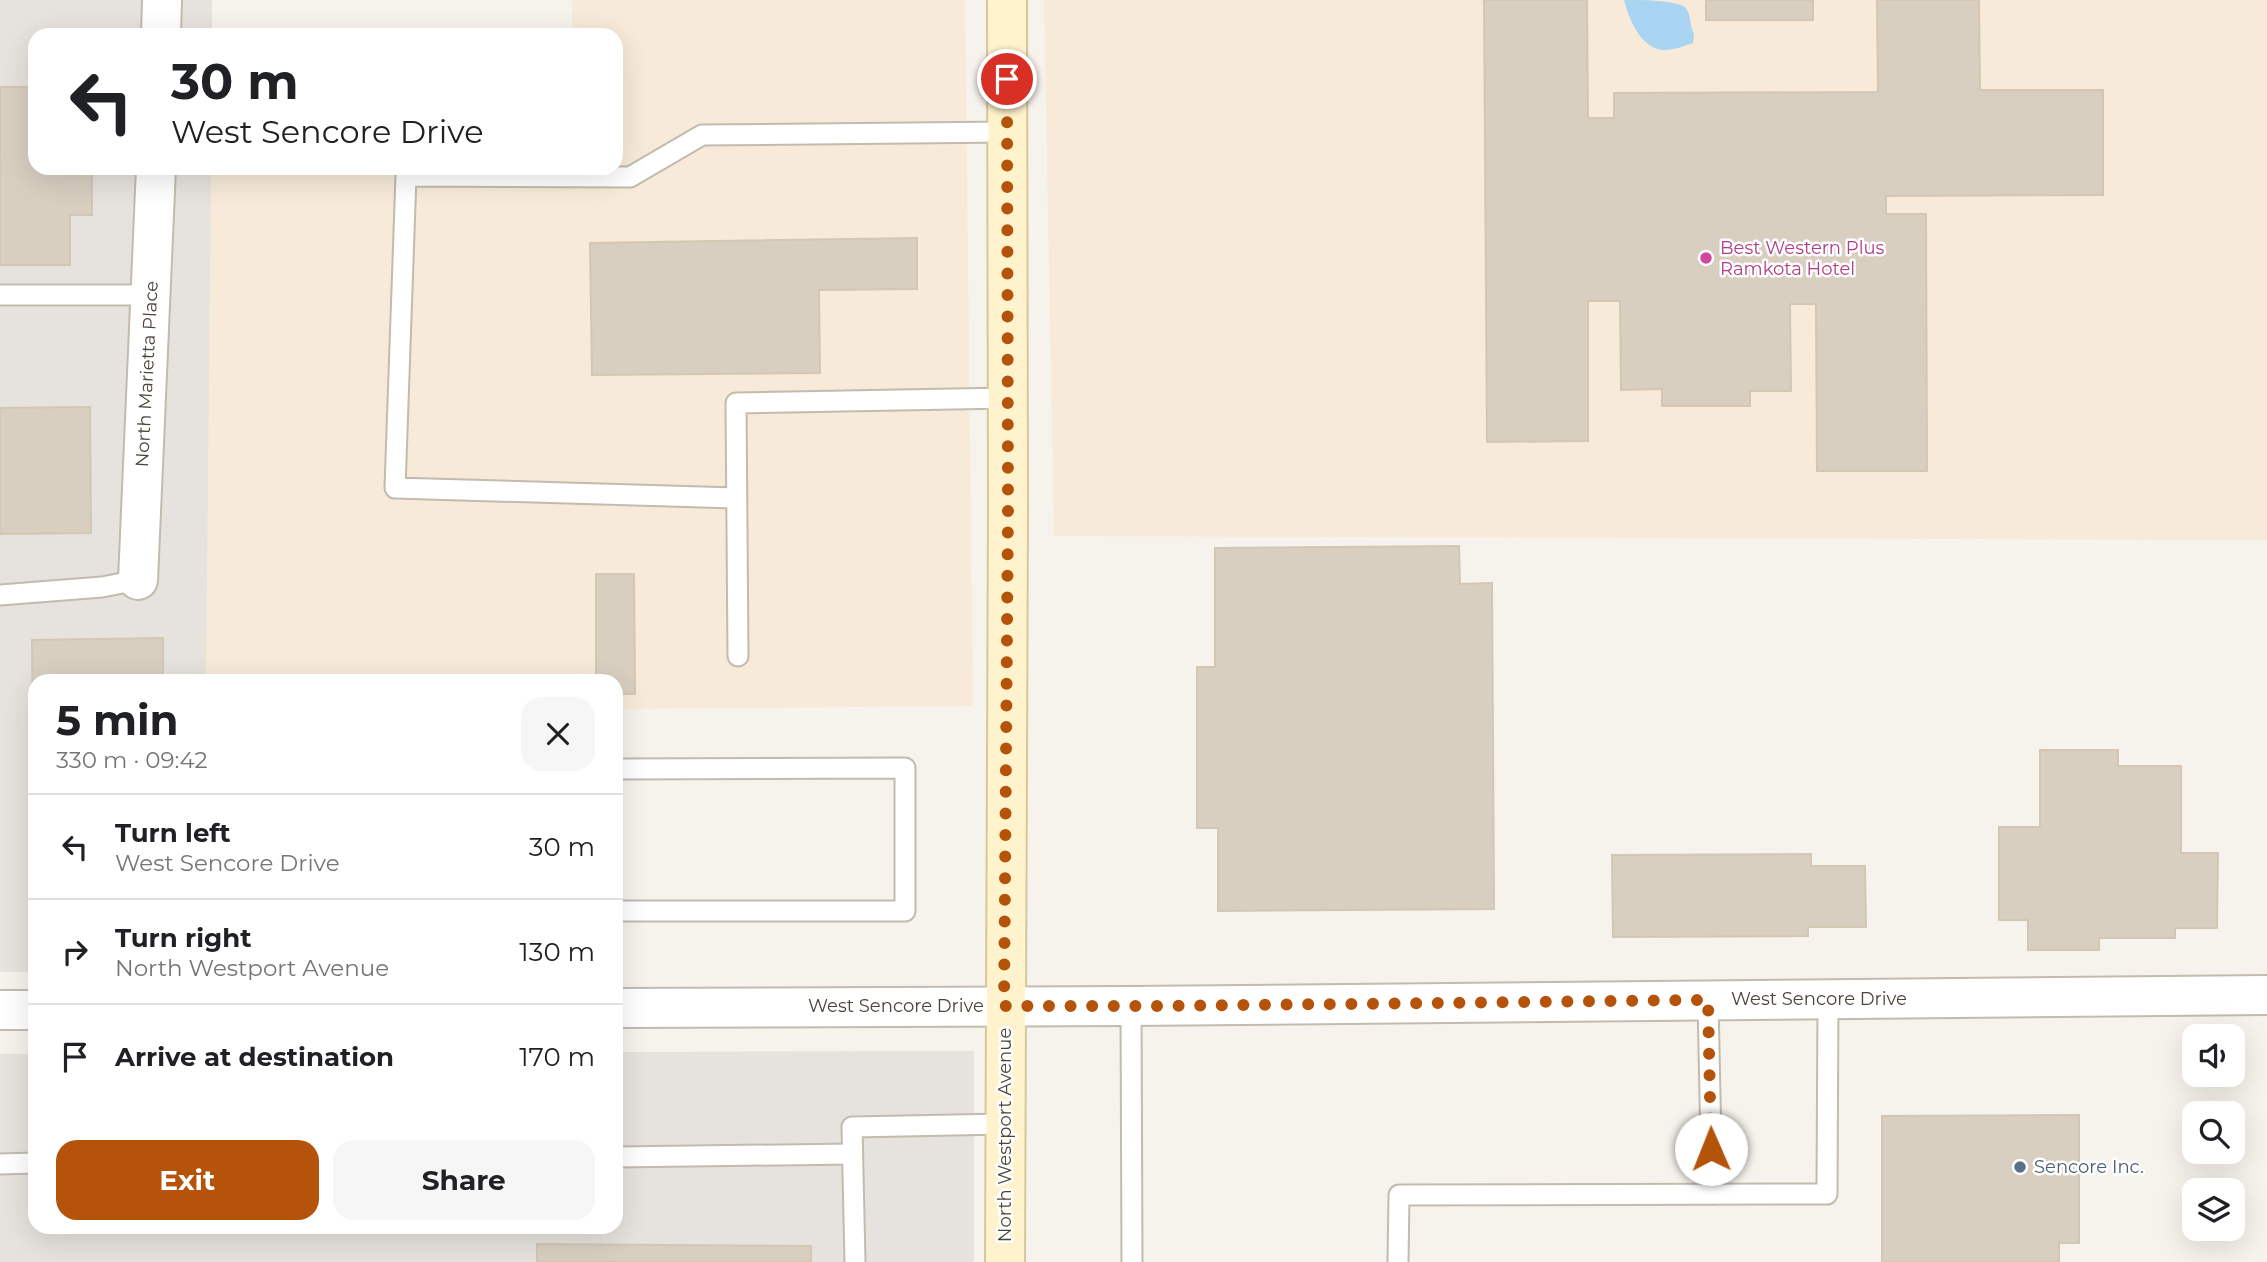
<!DOCTYPE html>
<html lang="en">
<head>
<meta charset="utf-8">
<style>
  body { margin:0; font-family:Montserrat,sans-serif; background:#f6f6f6; color:#202124; height:100vh; display:flex; flex-direction:column; font-size:26px; white-space:nowrap }
  * { box-sizing:border-box; margin:0 }
  p { font-size:23px; color:#757577 }
  .icon { flex:none; width:38px; height:38px; fill:none; stroke:currentColor; stroke-width:2; stroke-linecap:round; stroke-linejoin:round }
  .map { position:relative; flex:1; overflow:hidden }
  .drawer { position:absolute; left:28px; top:674px; width:595px; height:560px; display:flex; flex-direction:column; background:#fff; border-radius:21px; box-shadow:0 7px 28px #0002 }
  .drawer>* { flex:none }
  .top-card { position:absolute; left:28px; top:28px; width:595px; height:147px; border-radius:21px; box-shadow:0 7px 28px #0002; background:#fff; color:#202124; overflow:hidden }
  .controls { position:absolute; left:2182px; top:1024px; display:grid; gap:14px }
  .controls a { display:grid; place-items:center; width:63px; height:63px; border-radius:14px; background:#fff; box-shadow:0 7px 28px #0002; font-size:35px }
  .pin { position:absolute; display:grid; place-items:center; width:60px; height:60px; color:#fff; margin:-30px; border:4px solid #fff; border-radius:50%; box-shadow:0 2px 7px #0007 }
  .me { position:absolute; width:77px; margin:-38px; rotate:359deg; stroke-linejoin:round; filter:drop-shadow(0 0 5px #0008) }
  .turn { display:flex; align-items:center; gap:24px; height:147px; padding:0 28px; font-size:32px }
  .turn .icon { width:91px; height:91px; stroke-width:2.5 }
  .turn b { display:block; font-size:49px; line-height:60px }
  .round { display:grid; place-items:center; flex:none; width:74px; height:74px; border-radius:21px; background:#f6f6f6 }
  .overview { display:flex; align-items:center; justify-content:space-between; height:119px; padding:0 28px }
  h1 { font-size:42px; font-weight:700; line-height:52px }
  .button { display:flex; gap:14px; margin-top:auto; padding:14px 28px }
  .button a { flex:1; height:80px; border-radius:21px; background:#b45309; color:#fff; font-size:28px; font-weight:700; line-height:80px; text-align:center }
  .button a+a { background:#f6f6f6; color:#202124 }
  ul { padding:0; list-style:none }
  li { display:flex; align-items:center; gap:21px; height:105px; padding:0 28px; border-top:2px solid #e0e0e0 }
  li div { flex:1 }
  li b { display:block; font-size:26px }
  li em { font-style:normal }
  .map>svg:first-child { display:block }
  .commercial { fill:#f7ead8 }
  .industrial { fill:#e6e2dd }
  .water { fill:#a9d4f2 }
  .building { fill:#d8cfc1; stroke:#d3c7b4; stroke-width:2 }
  .lines { fill:none; stroke-linecap:round; stroke-linejoin:round }
  .service-casing { stroke:#c2bbae; stroke-width:23 }
  .minor-casing { stroke:#c2bbae; stroke-width:42 }
  .secondary-casing { stroke:#d6c79b; stroke-width:42 }
  .service { stroke:#fff; stroke-width:19 }
  .minor { stroke:#fff; stroke-width:38 }
  .secondary { stroke:#fff3cd; stroke-width:38 }
  .route { stroke:#b45309; stroke-width:12; stroke-dasharray:0 21.6 }
  .hotel-dot { fill:#d1479c; stroke:#fff; stroke-width:2.5 }
  .service-dot { fill:#5c6f8a; stroke:#fff; stroke-width:2.5 }
  .labels { text-anchor:middle; dominant-baseline:central; stroke-width:5; stroke-linejoin:round; paint-order:stroke }
  .hotel-label { font-size:18px; fill:#b23c85; stroke:#fff; text-anchor:start }
  .street-label { font-size:18px; fill:#4b4439; stroke:#fff }
  .service-label { font-size:18px; fill:#4e5e75; stroke:#fff; text-anchor:start }
</style>
</head>
<body>
<div class="map">
<svg width="2267" height="1262" viewBox="0 0 2267 1262">
  <rect width="100%" height="100%" fill="#f6f3ec"/>
  <g class="commercial">
    <path d="M572 0H965L973 706 616 709V681H206L201 168H616V35H572Z"/>
    <path d="M1044 0H2267V540L1054 536Z"/>
  </g>
  <g class="industrial">
    <path d="M0 0H212V35H35V168H211L206 681H35V972H0Z"/>
    <path d="M974 1051V1262H0V1054H35V1227H616V1052Z"/>
  </g>
  <path class="water" d="M1624 0C1641 0 1674 0 1685 7 1692 15 1689 25 1694 34L1693 43C1684 46 1674 50 1665 50 1641 50 1629 19 1624 0Z"/>
  <g class="building">
    <path d="M1484 0H1587L1588 118H1614V93L1878 92 1877 0H1979L1980 90H2103V195L1886 196V214H1926L1927 471H1817L1816 304H1790L1791 391H1750V406H1662V389L1621 390 1620 301H1588V441L1487 442Z"/>
    <rect x="1706" y="0" width="107" height="20"/>
    <path d="M0 87H35V168H92V215H70V265H0Z"/>
    <path d="M917 238V289L819 290 820 373 592 375 590 243Z"/>
    <path d="M90 407 91 533 0 534V408Z"/>
    <path d="M1459 546 1460 584 1492 583 1494 909 1218 911V828H1197V667H1215V548Z"/>
    <path d="M596 574H634L635 694H616V681H596Z"/>
    <path d="M163 638V681H35V928L32 640Z"/>
    <path d="M2040 750H2118V766H2181V853H2218L2217 928H2175V938H2099V950H2028V920H1999V827H2040Z"/>
    <path d="M1811 854V866H1865L1866 927H1808V936L1613 937 1612 855Z"/>
    <path d="M2079 1115V1243H2059V1262H1882V1116Z"/>
    <path d="M537 1244 811 1246V1262H537Z"/>
  </g>
  <g class="lines">
    <g class="service-casing">
      <g id="service">
        <path d="M0 295H150"/>
        <path d="M736 498 395 488 406 176 630 177 702 135 1008 132"/>
        <path d="M0 595 102 587 138 580"/>
        <path d="M738 656 736 403 1008 398"/>
        <path d="M616 769 905 768V911H616"/>
        <path d="M1708 1000 1712 1194"/>
        <path d="M1131 1006 1132 1262"/>
        <path d="M616 1157 852 1154"/>
        <path d="M0 1164 35 1163"/>
        <path d="M855 1262 852 1127 1005 1124"/>
        <path d="M1398 1262 1399 1195 1827 1194 1828 999"/>
      </g>
    </g>
    <g class="minor-casing">
      <g id="minor">
        <path d="M161 35 162 0"/>
        <path d="M138 580 156 168"/>
        <path d="M616 1008 1131 1006 2267 995"/>
        <path d="M0 1010H35"/>
      </g>
    </g>
    <g class="secondary-casing">
      <path id="secondary" d="M1005 1262 1008 508 1007 0"/>
    </g>
    <use href="#service" class="service"/>
    <use href="#minor" class="minor"/>
    <use href="#secondary" class="secondary"/>
  </g>
  <g class="lines">
    <path class="route" d="M1007 79 1008 508 1004 1006H1158L1708 1000 1711 1149"/>
  </g>
  <circle class="hotel-dot" cx="1706" cy="258" r="7"/>
  <circle class="service-dot" cx="2020" cy="1167" r="7"/>
  <g class="labels">
    <g class="hotel-label">
      <text x="1720" y="248">Best Western Plus<tspan x="1720" dy="21">Ramkota Hotel</tspan></text>
    </g>
    <g class="street-label">
      <text transform="translate(147 374) rotate(-87)">North Marietta Place</text>
      <text x="1819" y="999">West Sencore Drive</text>
      <text x="896" y="1006">West Sencore Drive</text>
      <text transform="translate(1005 1135) rotate(-90)">North Westport Avenue</text>
    </g>
    <g class="service-label">
      <text x="2034" y="1167">Sencore Inc.</text>
    </g>
  </g>
</svg>
<div class="controls">
<a><svg class="icon" aria-label="sound" viewBox="0 0 24 24"><path d="M4 9h4l5-4v14l-5-4H4zM17 9q2 3 0 6"/></svg></a>
<a><svg class="icon" aria-label="search" viewBox="0 0 24 24"><circle cx="10" cy="10" r="6"/><path d="M15 15l6 6"/></svg></a>
<a><svg class="icon" aria-label="layers" viewBox="0 0 24 24"><path d="M12 4l9 5-9 5-9-5zM3 14l9 5 9-5"/></svg></a>
</div>
<div class="pin" style="left:1007px;top:79px;background:#d93025"><svg class="icon" aria-label="arrive" viewBox="0 0 24 24"><path d="M6 21V4h12l-3 4 3 4H6"/></svg></div>
<svg class="me" style="left:1711px;top:1149px" viewBox="-20 -20 40 40"><circle r="19" fill="#fff"/><path d="M0-13L10 11 0 6-10 11z" fill="#b45309"/></svg>
<div class="top-card">
<div class="turn"><svg class="icon" aria-label="left" viewBox="0 0 24 24"><path d="M17 20v-9H6M10 6l-5 5 5 5"/></svg><div><b>30 m</b>West Sencore Drive</div></div>
</div>
<section class="drawer">
<div class="overview"><div><h1>5 min</h1><p>330 m · 09:42</p></div><a class="round"><svg class="icon" aria-label="close" viewBox="0 0 24 24"><path d="M6 6l12 12M18 6L6 18"/></svg></a></div>
<ul>
<li><svg class="icon" aria-label="left" viewBox="0 0 24 24"><path d="M17 20v-9H6M10 6l-5 5 5 5"/></svg><div><b>Turn left</b><p>West Sencore Drive</p></div><em>30 m</em></li>
<li><svg class="icon" aria-label="right" viewBox="0 0 24 24"><path d="M7 20v-9h11M14 6l5 5-5 5"/></svg><div><b>Turn right</b><p>North Westport Avenue</p></div><em>130 m</em></li>
<li><svg class="icon" aria-label="arrive" viewBox="0 0 24 24"><path d="M6 21V4h12l-3 4 3 4H6"/></svg><div><b>Arrive at destination</b></div><em>170 m</em></li>
</ul>
<div class="button"><a>Exit</a><a>Share</a></div>
</section>
</div>
</body>
</html>
